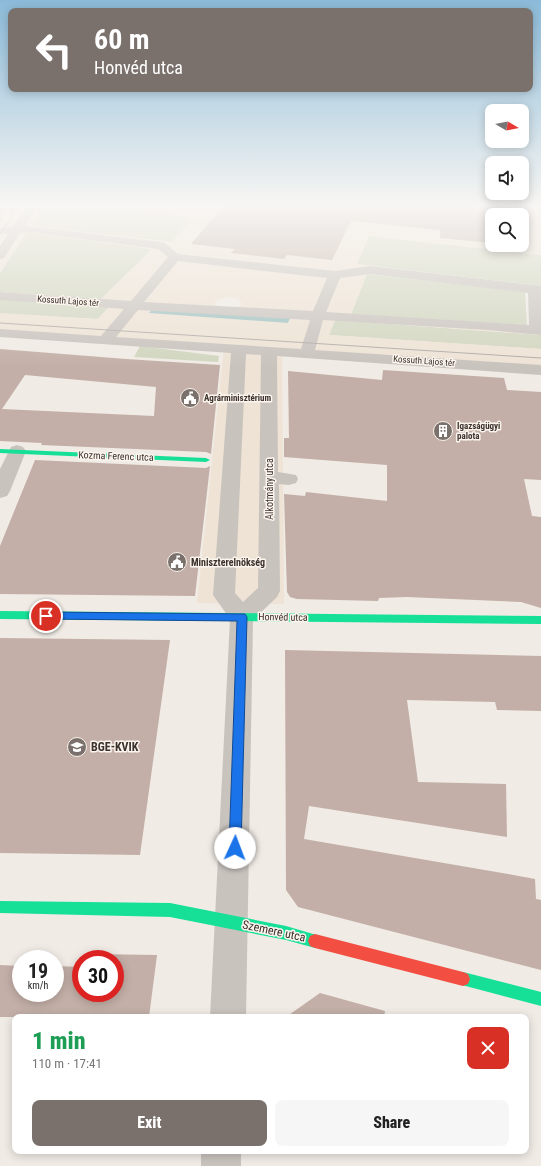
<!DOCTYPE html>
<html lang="en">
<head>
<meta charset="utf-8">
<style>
  body { margin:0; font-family:"Roboto Condensed",sans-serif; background:#f6f6f6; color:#222; height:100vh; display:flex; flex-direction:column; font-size:15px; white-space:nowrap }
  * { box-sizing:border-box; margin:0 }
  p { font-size:13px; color:#767676 }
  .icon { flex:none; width:22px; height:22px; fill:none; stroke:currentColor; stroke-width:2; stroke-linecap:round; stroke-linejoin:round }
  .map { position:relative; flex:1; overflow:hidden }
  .panel { position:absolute; left:12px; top:1014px; width:517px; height:140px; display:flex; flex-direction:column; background:#fff; border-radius:8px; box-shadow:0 2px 10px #0003 }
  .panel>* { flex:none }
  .banner { position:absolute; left:8px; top:8px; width:525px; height:84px; border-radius:8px; box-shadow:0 2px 10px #0003; background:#7a716c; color:#fff; overflow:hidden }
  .needle { width:26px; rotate:99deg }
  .tools { position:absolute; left:485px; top:104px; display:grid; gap:8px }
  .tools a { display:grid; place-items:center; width:44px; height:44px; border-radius:8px; background:#fff; box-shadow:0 2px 10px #0003; font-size:20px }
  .speed { position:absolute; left:12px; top:950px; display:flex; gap:8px; font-size:20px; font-weight:700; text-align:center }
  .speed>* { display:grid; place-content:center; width:52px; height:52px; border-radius:50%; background:#fff; box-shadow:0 2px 10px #0003; line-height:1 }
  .speed small { font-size:10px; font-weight:400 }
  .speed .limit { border:6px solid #d22; background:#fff; color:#111 }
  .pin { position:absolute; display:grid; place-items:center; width:34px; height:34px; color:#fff; margin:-17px; border:2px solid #fff; border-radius:50%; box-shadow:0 1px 4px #0007 }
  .me { position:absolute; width:44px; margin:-22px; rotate:2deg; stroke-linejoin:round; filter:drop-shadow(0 0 3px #0008) }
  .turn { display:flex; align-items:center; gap:14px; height:84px; padding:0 20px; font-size:18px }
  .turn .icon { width:52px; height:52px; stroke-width:2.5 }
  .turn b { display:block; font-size:28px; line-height:34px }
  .round { display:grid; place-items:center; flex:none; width:42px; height:42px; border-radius:8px; background:#f6f6f6 }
  .summary { display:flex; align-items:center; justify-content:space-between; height:68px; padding:0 20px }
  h1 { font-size:24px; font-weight:800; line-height:30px; color:#1e9e55 }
  .button { display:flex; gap:8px; margin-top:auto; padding:8px 20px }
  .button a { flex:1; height:46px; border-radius:8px; background:#7a716c; color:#fff; font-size:16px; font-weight:800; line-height:46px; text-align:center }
  .button a+a { background:#f6f6f6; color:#222 }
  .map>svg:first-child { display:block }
  .green { fill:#d1d6bf }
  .plaza { fill:#eee3d5; fill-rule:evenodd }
  .water { fill:#a1c2c1 }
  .building { fill:#c3afa7; fill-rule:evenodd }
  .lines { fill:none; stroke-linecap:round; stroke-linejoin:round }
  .street { fill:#c9c3be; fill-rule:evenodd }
  .fast { fill:#16e098; fill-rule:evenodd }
  .jam { fill:#f24e42; fill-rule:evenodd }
  .tram { stroke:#b1aca8; stroke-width:1 }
  .route { fill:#1a73e8; stroke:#114b97 }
  .labels { text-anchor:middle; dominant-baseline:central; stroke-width:3; stroke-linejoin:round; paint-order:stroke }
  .far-street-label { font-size:9px; fill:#3b302b; stroke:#fbf5ee }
  .far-poi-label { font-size:9px; font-weight:bold; fill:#3b302b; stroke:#fbf5ee; text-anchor:start }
  .street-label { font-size:10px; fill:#3b302b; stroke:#fbf5ee }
  .poi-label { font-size:10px; font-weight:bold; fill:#3b302b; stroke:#fbf5ee; text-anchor:start }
  .near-poi-label { font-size:12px; font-weight:bold; fill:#3b302b; stroke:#fbf5ee; text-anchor:start }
  .near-street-label { font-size:12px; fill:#3b302b; stroke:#fbf5ee }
</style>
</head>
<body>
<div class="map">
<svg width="541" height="1166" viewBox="0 0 541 1166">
  <rect width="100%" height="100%" fill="#f0ebe5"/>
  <g class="green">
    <path d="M44 204H75L194 217 172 242 31 226Z"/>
    <path d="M27 232 152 249 101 299 0 292V273Z"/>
    <path d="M368 236 541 255V286L357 264Z"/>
    <path d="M367 274 525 292 527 326 351 314Z"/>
    <path d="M0 299 110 306 98 319 2 314 0 313Z"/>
    <path d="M335 320 541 335V349L329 335Z"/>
    <path d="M140 346 219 356 218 362 134 357Z"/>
  </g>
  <path class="plaza" d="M0 204H44L32 226 172 242 194 217 75 204H190L227 208 235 249 232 253 284 259 287 255 332 260 338 248 326 247 347 221 465 233 464 240 492 243V245H522V215H511L512 204H541V255L369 236 357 264 541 286 367 274 351 314 541 326V335L335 320 329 335 541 349V370L282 352 284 604 197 603 224 348 0 333V313L98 319 110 306 0 299V292L101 299 152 249 27 232 0 273ZM226 297 238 299 242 304 237 308H217L215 303 216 301ZM153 308 290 318 288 323 149 313Z"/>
  <path class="water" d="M153 308 290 318 288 323 149 313Z"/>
  <g class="building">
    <path d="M225 204 264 207 266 204H512L511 215H492V243L440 238V230L351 221 332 260 287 255 284 259 231 253 235 249 191 244Z"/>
    <path d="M0 349 126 359 220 365 211 454 206 452 41 445 42 443 0 441ZM25 375 156 387 154 416 2 409Z"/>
    <path d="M383 370 504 378 507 390 541 392V480L524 479 532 516 541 517V608L521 602 407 597 379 598 378 601 297 599 290 597 287 592 284 494 305 496 306 492 387 501V465L284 457V438H289L288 371 382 380Z"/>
    <path d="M35 460 206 468 210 466 195 596 0 594V546Z"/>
    <path d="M0 638 170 640 140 855 0 853Z"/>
    <path d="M285 650 541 656V711L497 710 495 702 407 700 418 782 506 784 507 837 309 806 304 839 508 874 535 879 536 899 541 900V970L298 907 286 890Z"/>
    <path d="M92 954 157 955 149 1017H0V965L21 966V993H55V966L81 967V993H115V959H91Z"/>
    <path d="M320 993 385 1011 384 1017H286Z"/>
  </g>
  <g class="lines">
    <g class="street">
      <path d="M29 204H39L25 226 161 242 165 243 178 254 335 271 370 266 541 286V335L488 330 323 320 315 350 541 365V375L277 356 278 472 296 475 298 479 296 483 289 485 279 484 280 591 277 597 253 620 246 1017H210L230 619 213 595 231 353 0 337V329L101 336 124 309 0 300V292L131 301 168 257 158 249 29 232 20 233 4 258 0 259V246L8 234H0V228L13 227ZM178 261 327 278 313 311 144 302ZM370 274 528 293 529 325 326 312 340 278ZM138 310 310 320 301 349 116 337ZM246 354 261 355 258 588 243 602 235 593Z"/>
      <path d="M17 445 23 447 26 451 10 491 7 496 0 498V469L11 447Z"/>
      <rect x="201" y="1151" width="40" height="15"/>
    </g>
    <g class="fast">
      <path d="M0 449 206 458 210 460 206 462 0 453Z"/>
      <path d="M0 611 541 616V624L0 619Z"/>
      <path d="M0 901 170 903 286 926 320 936 322 941 320 946 315 948 286 940 170 917 0 913Z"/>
      <path d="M463 972 541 992V1006L458 984 456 979 458 974Z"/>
    </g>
    <path class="jam" d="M315 934 463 972 468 974 470 979 468 984 463 986 315 948 310 946 308 941 310 936Z"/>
    <g class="tram">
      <path d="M0 208 3 213 0 222"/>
      <path d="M0 234 13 215 10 208 4 204"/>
      <path d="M0 323 541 358"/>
    </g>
  </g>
  <linearGradient id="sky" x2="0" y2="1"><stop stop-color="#8bbad8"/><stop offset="0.56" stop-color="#f8f6f3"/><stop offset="1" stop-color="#f8f6f3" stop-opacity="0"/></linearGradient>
  <rect width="541" height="367" fill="url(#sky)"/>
  <path class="route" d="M46 612 245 614 247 617 241 848 239 852 235 854 230 852 229 848 237 621 46 619 43 618 42 616 43 613Z"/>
  <defs>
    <g id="civic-disc" transform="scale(1)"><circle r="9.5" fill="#7a716c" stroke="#fbf5ee"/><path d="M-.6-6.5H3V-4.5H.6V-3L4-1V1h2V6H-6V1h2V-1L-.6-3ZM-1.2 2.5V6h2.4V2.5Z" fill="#fff"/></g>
    <g id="building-disc" transform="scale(1)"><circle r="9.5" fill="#7a716c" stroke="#fbf5ee"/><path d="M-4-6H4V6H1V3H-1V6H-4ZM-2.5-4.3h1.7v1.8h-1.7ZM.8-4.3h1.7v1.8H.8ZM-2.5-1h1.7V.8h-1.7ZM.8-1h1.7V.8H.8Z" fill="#fff"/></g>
    <g id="university-disc" transform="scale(1)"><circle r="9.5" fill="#7a716c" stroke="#fbf5ee"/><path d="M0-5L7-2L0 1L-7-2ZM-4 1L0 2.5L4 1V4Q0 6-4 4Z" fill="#fff"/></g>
  </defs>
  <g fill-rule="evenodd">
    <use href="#civic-disc" x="190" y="398"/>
    <use href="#building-disc" x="443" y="431"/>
    <use href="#civic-disc" x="177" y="562"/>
    <use href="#university-disc" x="77" y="747"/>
  </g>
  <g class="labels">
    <g class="far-street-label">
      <text transform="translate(68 301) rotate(4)">Kossuth Lajos tér</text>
      <text transform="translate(424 361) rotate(4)">Kossuth Lajos tér</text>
    </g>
    <g class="far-poi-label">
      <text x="204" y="398">Agrárminisztérium</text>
      <text x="457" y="426">Igazságügyi<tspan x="457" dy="10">palota</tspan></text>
    </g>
    <g class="street-label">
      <text transform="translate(116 456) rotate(2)">Kozma Ferenc utca</text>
      <text transform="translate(269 489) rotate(-90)">Alkotmány utca</text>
      <text transform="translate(283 617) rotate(1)">Honvéd utca</text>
    </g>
    <g class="poi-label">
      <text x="191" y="562">Miniszterelnökség</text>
    </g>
    <g class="near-poi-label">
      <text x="91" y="747">BGE-KVIK</text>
    </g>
    <g class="near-street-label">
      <text transform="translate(274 931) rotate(12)">Szemere utca</text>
    </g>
  </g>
</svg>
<div class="tools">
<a><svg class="needle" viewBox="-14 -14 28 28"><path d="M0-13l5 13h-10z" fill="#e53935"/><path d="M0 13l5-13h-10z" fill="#767676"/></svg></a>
<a><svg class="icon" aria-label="sound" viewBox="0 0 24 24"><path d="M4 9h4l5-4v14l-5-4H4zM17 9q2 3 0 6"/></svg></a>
<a><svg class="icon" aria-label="search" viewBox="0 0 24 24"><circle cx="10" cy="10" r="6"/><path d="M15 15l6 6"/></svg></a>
</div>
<div class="speed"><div>19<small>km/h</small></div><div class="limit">30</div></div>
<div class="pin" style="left:46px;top:616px;background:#d93025"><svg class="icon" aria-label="arrive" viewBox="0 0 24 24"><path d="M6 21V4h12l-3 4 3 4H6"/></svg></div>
<svg class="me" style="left:235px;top:848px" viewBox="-20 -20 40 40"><circle r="19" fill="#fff"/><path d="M0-13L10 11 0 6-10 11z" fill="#1a73e8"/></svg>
<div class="banner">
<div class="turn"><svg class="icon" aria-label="left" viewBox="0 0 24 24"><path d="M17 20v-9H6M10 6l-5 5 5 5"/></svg><div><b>60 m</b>Honvéd utca</div></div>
</div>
<section class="panel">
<div class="summary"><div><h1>1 min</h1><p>110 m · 17:41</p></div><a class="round" style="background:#d93025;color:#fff"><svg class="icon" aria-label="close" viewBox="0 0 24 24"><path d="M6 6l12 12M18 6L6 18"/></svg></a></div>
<div class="button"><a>Exit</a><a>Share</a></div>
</section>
</div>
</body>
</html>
